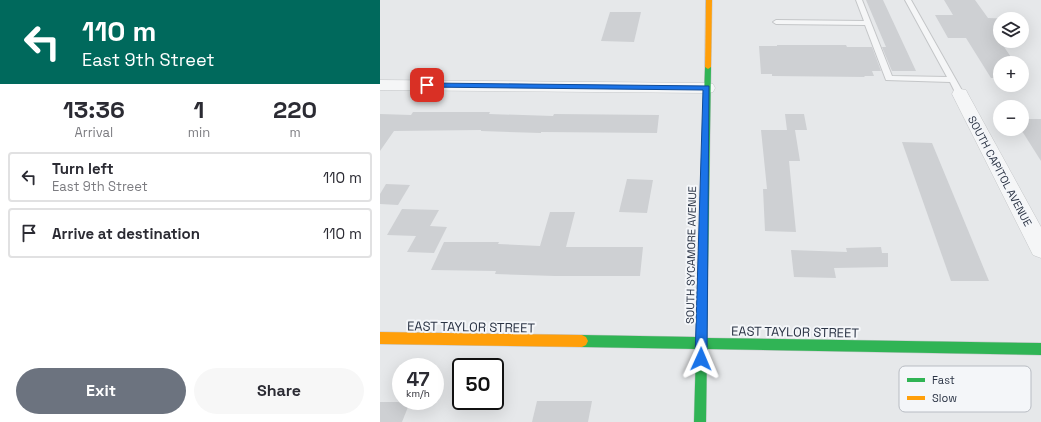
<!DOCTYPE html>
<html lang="en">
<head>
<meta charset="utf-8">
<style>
  body { margin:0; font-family:"Space Grotesk",sans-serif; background:#f7f7f7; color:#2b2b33; height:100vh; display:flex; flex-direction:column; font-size:15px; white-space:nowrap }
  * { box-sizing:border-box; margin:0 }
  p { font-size:13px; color:#7c7c81 }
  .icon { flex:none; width:22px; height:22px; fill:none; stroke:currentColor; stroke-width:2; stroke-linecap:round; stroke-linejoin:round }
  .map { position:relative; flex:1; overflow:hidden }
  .side { display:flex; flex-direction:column; background:#fff; width:380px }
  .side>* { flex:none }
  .hud { background:#00695c; color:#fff; overflow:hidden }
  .fabs { position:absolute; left:613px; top:12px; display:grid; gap:8px }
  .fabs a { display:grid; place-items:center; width:36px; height:36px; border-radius:50%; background:#fff; box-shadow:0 4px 16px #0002; font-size:20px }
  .speed { position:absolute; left:12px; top:358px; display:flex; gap:8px; font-size:20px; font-weight:700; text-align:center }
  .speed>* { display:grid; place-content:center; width:52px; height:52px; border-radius:50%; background:#fff; box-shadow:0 4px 16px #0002; line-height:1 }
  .speed small { font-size:10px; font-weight:400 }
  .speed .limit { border:2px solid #111; border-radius:6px; background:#fff; color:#111 }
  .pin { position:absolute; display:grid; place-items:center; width:34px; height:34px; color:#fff; margin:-17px; border-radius:8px; box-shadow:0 2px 6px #0006 }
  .me { position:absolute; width:44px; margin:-22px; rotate:1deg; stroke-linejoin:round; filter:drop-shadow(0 0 3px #0008) }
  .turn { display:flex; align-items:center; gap:14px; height:84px; padding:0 16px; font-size:18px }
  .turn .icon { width:52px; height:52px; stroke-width:2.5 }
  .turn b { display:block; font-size:28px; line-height:34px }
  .eta { display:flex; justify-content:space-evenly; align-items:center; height:68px; text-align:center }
  .eta b { font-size:24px; font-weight:700; line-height:28px }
  .cta { display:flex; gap:8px; margin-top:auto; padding:8px 16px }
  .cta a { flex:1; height:46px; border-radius:24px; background:#6c737f; color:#fff; font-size:16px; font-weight:700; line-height:46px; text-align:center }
  .cta a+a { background:#f7f7f7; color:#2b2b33 }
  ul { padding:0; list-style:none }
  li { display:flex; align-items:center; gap:12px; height:50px; margin:0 8px 6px; padding:0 8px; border:2px solid #e1e1e2; border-radius:4px }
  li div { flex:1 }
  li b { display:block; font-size:15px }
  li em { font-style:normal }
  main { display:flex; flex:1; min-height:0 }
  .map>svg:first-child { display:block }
  .building { fill:#ced0d3 }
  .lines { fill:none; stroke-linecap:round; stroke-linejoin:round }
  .lane-casing { stroke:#c4c6c8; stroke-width:2 }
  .street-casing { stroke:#c4c6c8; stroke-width:1 }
  .fast-casing { stroke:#c4c6c8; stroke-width:1 }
  .slow-casing { stroke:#c4c6c8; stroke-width:1 }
  .lane { fill:#f5f6f7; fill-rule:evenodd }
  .street { fill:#f5f6f7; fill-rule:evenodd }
  .fast { fill:#30b455; fill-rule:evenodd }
  .slow { fill:#ff9f0a; fill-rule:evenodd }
  .route { fill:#1a73e8; stroke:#114b97 }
  .labels { text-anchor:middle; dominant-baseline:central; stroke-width:4; stroke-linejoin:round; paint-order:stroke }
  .street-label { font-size:11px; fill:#2b3445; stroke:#f4f6f9 }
  .near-street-label { font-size:13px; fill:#2b3445; stroke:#f4f6f9 }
  .key { fill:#f4f6f9; stroke:#b8bcc3; stroke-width:1 }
  .key-label { font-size:11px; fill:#2b3445 }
</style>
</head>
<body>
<main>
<section class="side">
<div class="hud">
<div class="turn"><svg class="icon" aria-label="left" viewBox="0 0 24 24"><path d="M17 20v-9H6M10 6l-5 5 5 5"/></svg><div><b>110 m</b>East 9th Street</div></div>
</div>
<div class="eta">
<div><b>13:36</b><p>Arrival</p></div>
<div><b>1</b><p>min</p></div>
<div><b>220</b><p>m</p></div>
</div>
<ul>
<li><svg class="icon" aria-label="left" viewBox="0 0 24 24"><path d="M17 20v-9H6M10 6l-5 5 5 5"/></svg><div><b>Turn left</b><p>East 9th Street</p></div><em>110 m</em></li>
<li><svg class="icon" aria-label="arrive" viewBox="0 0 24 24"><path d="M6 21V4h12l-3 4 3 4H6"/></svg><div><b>Arrive at destination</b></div><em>110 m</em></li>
</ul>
<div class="cta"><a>Exit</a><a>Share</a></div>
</section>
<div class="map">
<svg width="661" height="422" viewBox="0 0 661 422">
  <rect width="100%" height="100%" fill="#e6e8ea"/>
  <g class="building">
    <path d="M486 0H503L536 71H512L502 47H506Z"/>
    <path d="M564 0H595L608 18 635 19H620V35H616L635 63H620V78H611L586 38H568L555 15H573Z"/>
    <path d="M230 12H261L254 42 221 41Z"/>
    <path d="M397 45H466L467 47H492L501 71H492L494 76H484L485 77 392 76V74H381L379 46H397Z"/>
    <path d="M33 112H110L109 114 173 116 174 114 279 115 277 133 161 132V133L101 131V130L14 131 0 151V114L31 115Z"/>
    <path d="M405 114H424L427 130H407Z"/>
    <path d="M642 119H661V161L642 131Z"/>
    <path d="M381 130H415L420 161H409L416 232 385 231 383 189H387Z"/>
    <path d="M522 142 552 143 609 281H571Z"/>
    <path d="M247 179 273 180 267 213 239 212Z"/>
    <path d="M6 184 30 185 18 205 0 204V194Z"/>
    <path d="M22 209 59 210 50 226 67 227 54 253 27 252 36 236 7 235Z"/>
    <path d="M170 212H195L186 247H263L260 276H175L115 274 116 271 51 270 64 242H119L118 244 160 246Z"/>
    <path d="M501 247 502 253H508V267L454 268 456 278 414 277 411 250 467 252 466 248Z"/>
    <path d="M157 401H212L208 422H152Z"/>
    <path d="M0 402H30L22 422H0Z"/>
  </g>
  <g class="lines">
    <g class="lane-casing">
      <path id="lane" d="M476 0H482L512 76 567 77 525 0H531L584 94 583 96H577L570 82 506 80 485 25 396 24 393 22 396 20 484 21Z"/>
    </g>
    <g class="street-casing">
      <g id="street">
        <path d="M0 80 327 83 333 84 335 88 333 92 327 93 0 90Z"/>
        <path d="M580 89 586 90 588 94 661 227V258L653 255 572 94 574 90Z"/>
      </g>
    </g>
    <g class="fast-casing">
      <path id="fast" d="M328 65 331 67 327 338 661 343V355L327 349 326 422H314L316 349 202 347 198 345 196 341 198 337 202 335 316 337 325 67Z"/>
    </g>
    <g class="slow-casing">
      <g id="slow">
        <path d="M326 0H332L331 67 328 69 325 67Z"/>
        <path d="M0 332 202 335 206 337 208 341 206 345 202 347 0 344Z"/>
      </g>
    </g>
    <use href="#lane" class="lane"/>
    <use href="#street" class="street"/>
    <use href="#fast" class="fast"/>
    <use href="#slow" class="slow"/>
  </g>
  <path class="route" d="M47 83 329 86 327 359 325 363 321 365 317 363 315 359 323 90 44 87 43 85Z"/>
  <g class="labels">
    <g class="street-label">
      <text transform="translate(620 171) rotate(62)">SOUTH CAPITOL AVENUE</text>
      <text transform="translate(311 255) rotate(-89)">SOUTH SYCAMORE AVENUE</text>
    </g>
    <g class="near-street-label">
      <text transform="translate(91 327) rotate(1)">EAST TAYLOR STREET</text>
      <text transform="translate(415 332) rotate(1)">EAST TAYLOR STREET</text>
    </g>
  </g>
  <rect x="519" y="366" width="132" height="46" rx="6" class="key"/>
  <rect x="527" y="378" width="18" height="4" fill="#30b455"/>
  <rect x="527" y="396" width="18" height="4" fill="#ff9f0a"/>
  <g class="key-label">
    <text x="552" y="384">Fast</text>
    <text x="552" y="402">Slow</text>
  </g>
</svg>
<div class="fabs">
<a><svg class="icon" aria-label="layers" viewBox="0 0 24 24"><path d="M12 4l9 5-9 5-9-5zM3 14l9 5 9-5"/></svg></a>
<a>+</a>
<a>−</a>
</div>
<div class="speed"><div>47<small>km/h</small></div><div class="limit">50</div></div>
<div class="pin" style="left:47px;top:85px;background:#d93025"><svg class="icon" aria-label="arrive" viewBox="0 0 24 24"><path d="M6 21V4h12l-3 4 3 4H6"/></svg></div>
<svg class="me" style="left:321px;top:359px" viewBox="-20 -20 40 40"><path d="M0-17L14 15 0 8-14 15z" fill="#1a73e8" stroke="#fff" stroke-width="4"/></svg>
</div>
</main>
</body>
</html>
